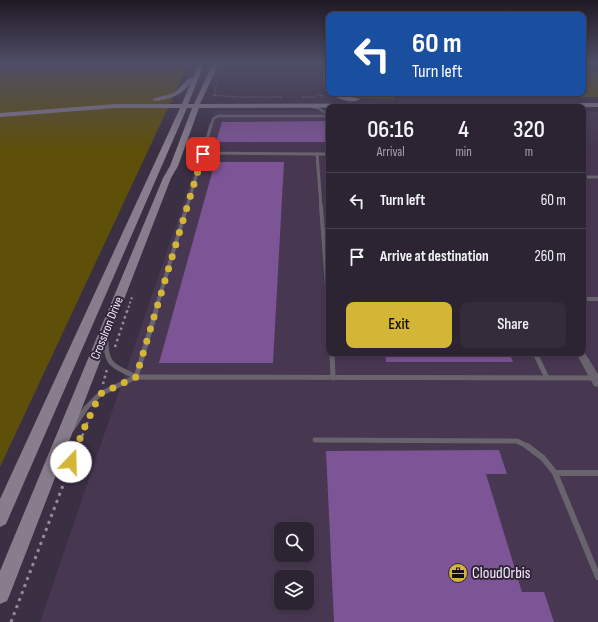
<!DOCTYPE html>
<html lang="en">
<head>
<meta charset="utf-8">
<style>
  body { margin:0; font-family:"Sofia Sans Condensed",sans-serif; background:#342b3b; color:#f1f3f6; height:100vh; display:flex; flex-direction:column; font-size:15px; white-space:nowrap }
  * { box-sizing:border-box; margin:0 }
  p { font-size:13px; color:#a6a4ac }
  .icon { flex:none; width:22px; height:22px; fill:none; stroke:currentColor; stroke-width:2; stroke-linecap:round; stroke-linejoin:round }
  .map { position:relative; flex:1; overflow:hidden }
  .details { position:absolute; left:326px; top:104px; width:260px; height:252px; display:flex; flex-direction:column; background:#2c2333; border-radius:8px; box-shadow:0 2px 6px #0003,0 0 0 1px #48404e }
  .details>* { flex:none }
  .hud { position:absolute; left:326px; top:12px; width:260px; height:84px; border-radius:8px; box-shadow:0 2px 6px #0003,0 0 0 1px #48404e; background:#1a4fa0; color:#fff; overflow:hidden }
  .buttons { position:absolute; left:274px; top:522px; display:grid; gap:8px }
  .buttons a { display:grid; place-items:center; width:40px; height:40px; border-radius:8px; background:#2c2333; box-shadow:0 2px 6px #0003,0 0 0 1px #48404e; font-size:20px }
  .pin { position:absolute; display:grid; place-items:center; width:34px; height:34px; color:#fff; margin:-17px; border-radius:8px; box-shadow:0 2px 6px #0006 }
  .me { position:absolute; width:44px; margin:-22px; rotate:21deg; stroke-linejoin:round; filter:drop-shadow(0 0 3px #0008) }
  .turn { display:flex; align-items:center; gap:14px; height:84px; padding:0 20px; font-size:18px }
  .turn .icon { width:52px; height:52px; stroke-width:2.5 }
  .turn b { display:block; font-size:28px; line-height:34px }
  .eta { display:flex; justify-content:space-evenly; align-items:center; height:68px; text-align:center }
  .eta b { font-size:24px; font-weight:600; line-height:28px }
  .primary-button { display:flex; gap:8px; margin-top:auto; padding:8px 20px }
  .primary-button a { flex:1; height:46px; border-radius:8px; background:#d3b635; color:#111; font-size:16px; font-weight:600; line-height:46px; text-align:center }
  .primary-button a+a { background:#342b3b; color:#f1f3f6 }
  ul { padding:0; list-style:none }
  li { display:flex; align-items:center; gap:12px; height:56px; padding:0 20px; border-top:1px solid #48404e }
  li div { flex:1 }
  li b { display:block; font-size:15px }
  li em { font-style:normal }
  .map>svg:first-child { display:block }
  .built { fill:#473751; fill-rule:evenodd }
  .green { fill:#5e4f09 }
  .building { fill:#7d5496 }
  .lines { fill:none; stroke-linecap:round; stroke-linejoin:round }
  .path-far3 { stroke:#958b9c; stroke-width:1; stroke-dasharray:1 1.5; stroke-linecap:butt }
  .path-far2 { stroke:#958b9c; stroke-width:2; stroke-dasharray:2 2.5; stroke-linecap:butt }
  .path-far1 { stroke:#958b9c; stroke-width:2.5; stroke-dasharray:2.5 3.5; stroke-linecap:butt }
  .path { stroke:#958b9c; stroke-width:3; stroke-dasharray:3 4.5; stroke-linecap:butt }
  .lane-far4 { stroke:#69636e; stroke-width:2.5 }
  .lane-far3 { stroke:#69636e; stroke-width:3 }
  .lane-far2 { stroke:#69636e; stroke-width:4 }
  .lane-far1 { stroke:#69636e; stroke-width:5 }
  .lane { stroke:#69636e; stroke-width:6 }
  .street { fill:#69636e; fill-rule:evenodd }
  .secondary { fill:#877d8d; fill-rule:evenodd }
  .route { stroke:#d3b635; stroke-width:7; stroke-dasharray:0 12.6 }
  .labels { text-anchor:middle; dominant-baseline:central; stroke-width:4; stroke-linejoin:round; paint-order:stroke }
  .street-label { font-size:13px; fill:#f4ecfa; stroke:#312539 }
  .near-poi-label { font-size:16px; fill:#f4ecfa; stroke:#312539; text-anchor:start }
</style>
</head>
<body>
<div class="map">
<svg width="598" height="622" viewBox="0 0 598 622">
  <rect width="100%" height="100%" fill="#3b2f44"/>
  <path class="built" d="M583 110H587L590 112H598V622H40L215 111H329V353H583ZM281 529H307V555H281ZM281 577H307V603H281Z"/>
  <g class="green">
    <path d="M0 63H189L0 467Z"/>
    <path d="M598 73V97H394V99L350 97 335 93H583V74Z"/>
  </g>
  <g class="building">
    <path d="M329 121V142H216L222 122Z"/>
    <path d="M215 162H284L273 363H159Z"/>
    <path d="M385 353H509L513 362H386Z"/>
    <path d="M499 450 507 474H486L522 592H544L554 622H334L326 451Z"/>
  </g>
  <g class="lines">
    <g class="path-far3">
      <path d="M215 95 237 97H281"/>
      <path d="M213 96 215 95 214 93 218 81"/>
      <path d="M303 97H314L317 95 324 96"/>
    </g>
    <path class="path-far2" d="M127 312 132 297"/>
    <g class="path-far1">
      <path d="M583 340 586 346"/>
      <path d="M115 347 127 311"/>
      <path d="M103 384 107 369"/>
      <path d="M78 447 88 421"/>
    </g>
    <path class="path" d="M11 622 78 446"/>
    <g class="lane-far4">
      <path d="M313 107 318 108 329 115"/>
      <path d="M211 126 213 119 218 116H329"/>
    </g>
    <g class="lane-far3">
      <path d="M211 125 203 153 317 154"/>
      <path d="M583 177H598"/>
      <path d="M187 207 203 153"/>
      <path d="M321 207 317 154H329"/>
    </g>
    <g class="lane-far2">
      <path d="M321 206 329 312"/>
      <path d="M583 299H598"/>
      <path d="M155 312 187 206"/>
    </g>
    <g class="lane-far1">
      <path d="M329 311V317"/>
      <path d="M106 341C106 367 115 366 136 377"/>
      <path d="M332 353 333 378"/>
      <path d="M535 353 547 378"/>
      <path d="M136 377 156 311"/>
      <path d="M72 429 86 408 100 394 136 377 595 378"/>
      <path d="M315 440 517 441 529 447"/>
    </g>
    <g class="lane">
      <path d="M527 446 543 458 555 473"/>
      <path d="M598 473H555L598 577"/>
    </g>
    <g class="street">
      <path d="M322 63H326L329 88V92H327L325 91Z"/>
      <path d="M583 350 598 374V387L594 386 576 353H583Z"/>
    </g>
    <g class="secondary">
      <path d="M199 63H205L188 104H194L213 63H219L200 104 598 103V107L199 108 178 166 171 178 10 594 7 601 0 604V571L163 178 170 166 192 108H187L6 524 0 527V499L180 108H115L0 117V113L115 104H182L190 84C180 96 170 99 155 101L152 99 174 93 189 78H193Z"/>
      <path d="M329 92V93H337L360 99C352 105 337 98 329 94Z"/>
    </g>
  </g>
  <linearGradient id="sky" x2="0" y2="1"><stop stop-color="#201a25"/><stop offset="0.42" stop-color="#4f4d67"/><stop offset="1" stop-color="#4f4d67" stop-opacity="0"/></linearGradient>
  <rect width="598" height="150" fill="url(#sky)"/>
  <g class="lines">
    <path class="route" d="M71 462 82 433 100 394 136 377 203 154"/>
  </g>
  <defs>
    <g id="office-disc" transform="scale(1)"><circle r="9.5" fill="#d3b635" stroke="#312539"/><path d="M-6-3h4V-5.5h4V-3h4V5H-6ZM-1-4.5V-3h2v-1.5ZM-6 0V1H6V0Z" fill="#111"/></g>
  </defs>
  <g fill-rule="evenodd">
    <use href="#office-disc" x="458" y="573"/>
  </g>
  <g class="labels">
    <g class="street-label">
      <text transform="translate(107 328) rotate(-68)">CrossIron Drive</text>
    </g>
    <g class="near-poi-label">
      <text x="472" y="573">CloudOrbis</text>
    </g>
  </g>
</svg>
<div class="buttons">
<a><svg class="icon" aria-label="search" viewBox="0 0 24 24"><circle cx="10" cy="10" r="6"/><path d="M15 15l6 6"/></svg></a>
<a><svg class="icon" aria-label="layers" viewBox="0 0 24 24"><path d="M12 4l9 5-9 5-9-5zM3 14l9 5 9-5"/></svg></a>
</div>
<div class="pin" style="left:203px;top:154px;background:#d93025"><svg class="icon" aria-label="arrive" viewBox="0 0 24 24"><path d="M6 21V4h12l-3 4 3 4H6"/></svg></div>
<svg class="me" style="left:71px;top:462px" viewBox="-20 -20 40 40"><circle r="19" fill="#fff"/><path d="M0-13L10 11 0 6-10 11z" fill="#d3b635"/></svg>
<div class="hud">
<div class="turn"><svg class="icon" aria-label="left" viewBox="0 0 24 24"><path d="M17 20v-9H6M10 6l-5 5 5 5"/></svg><div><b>60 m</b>Turn left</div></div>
</div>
<section class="details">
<div class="eta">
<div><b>06:16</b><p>Arrival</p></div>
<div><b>4</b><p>min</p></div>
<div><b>320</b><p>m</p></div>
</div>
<ul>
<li><svg class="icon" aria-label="left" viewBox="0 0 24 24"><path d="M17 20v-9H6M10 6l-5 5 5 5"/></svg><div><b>Turn left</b></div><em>60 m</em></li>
<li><svg class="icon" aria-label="arrive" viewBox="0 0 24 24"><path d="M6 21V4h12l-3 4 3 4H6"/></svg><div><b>Arrive at destination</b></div><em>260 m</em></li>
</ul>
<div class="primary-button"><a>Exit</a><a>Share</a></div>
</section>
</div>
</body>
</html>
